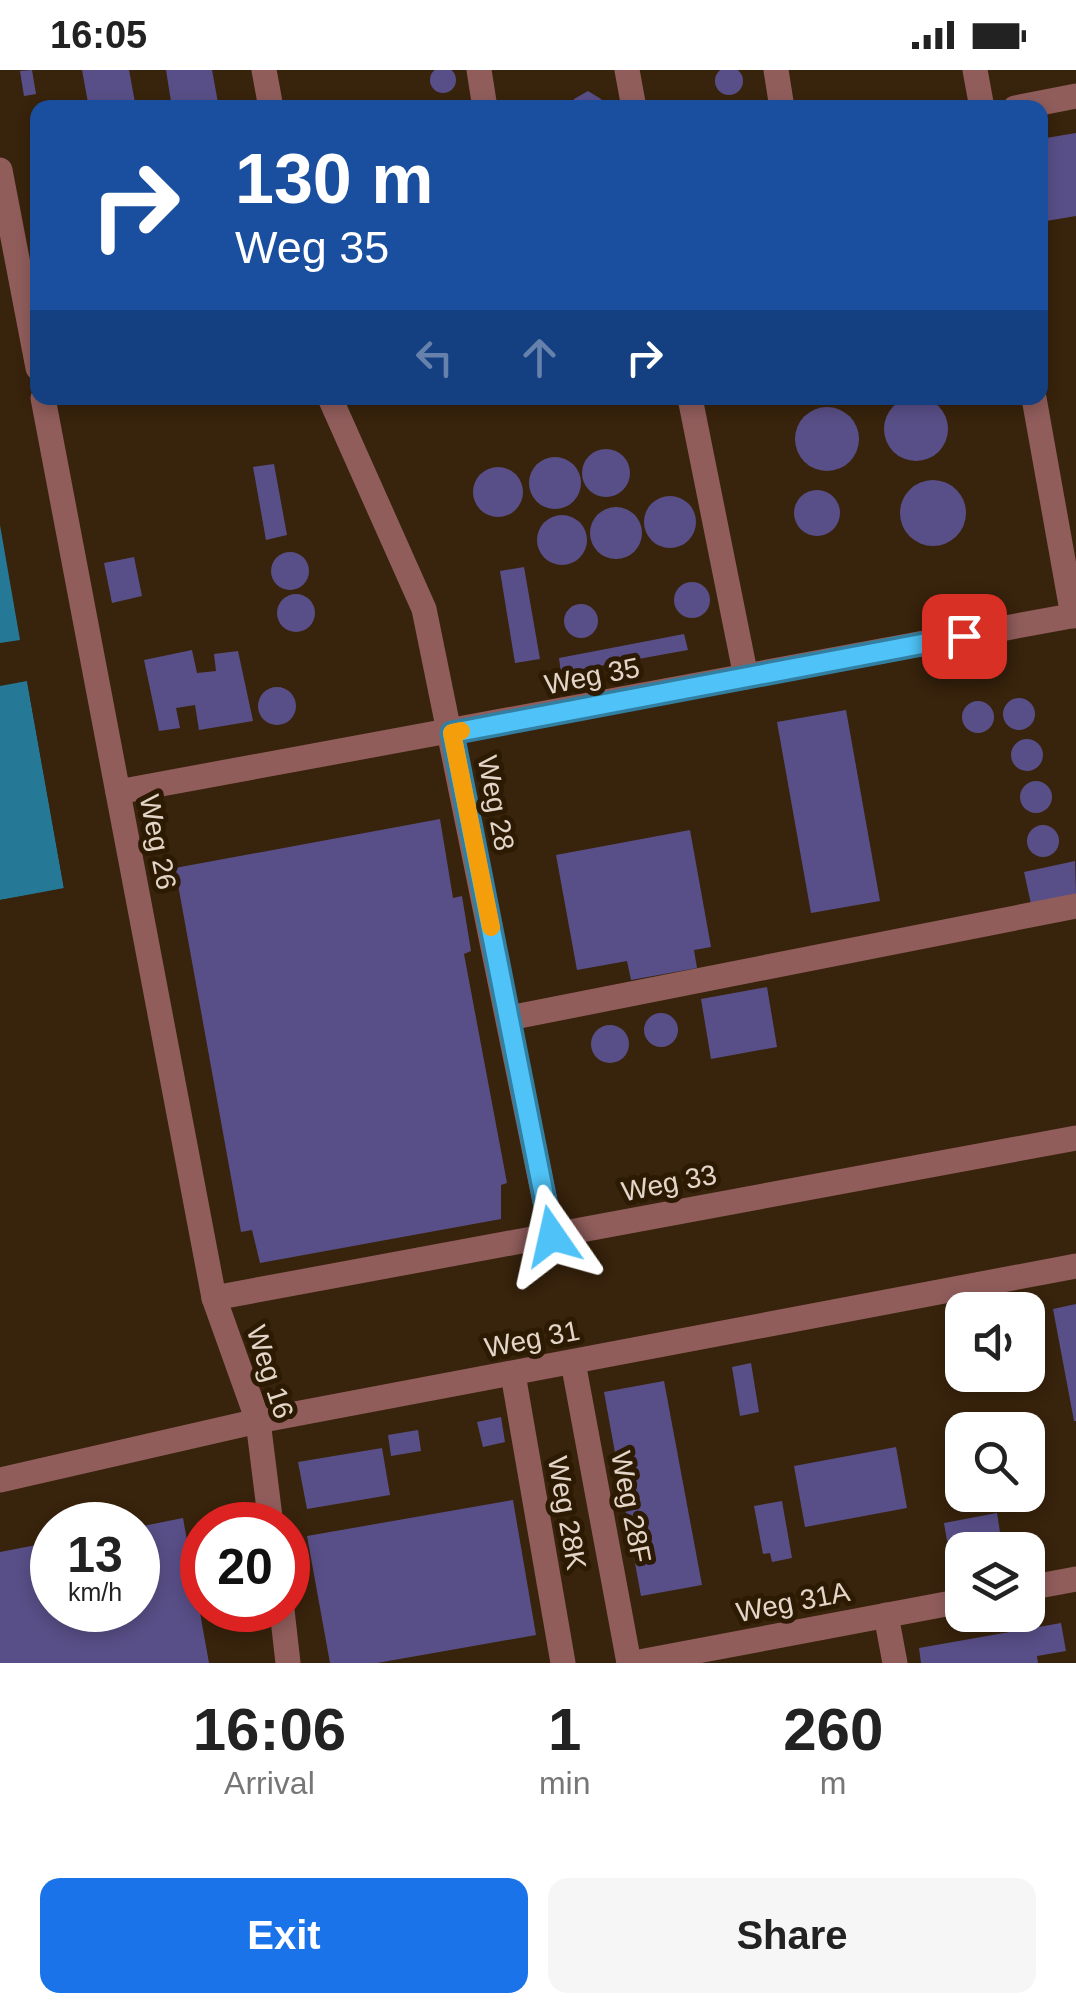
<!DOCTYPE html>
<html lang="en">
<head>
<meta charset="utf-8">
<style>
  body { margin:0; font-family:Helvetica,sans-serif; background:#f6f6f6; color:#222; height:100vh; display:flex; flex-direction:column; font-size:38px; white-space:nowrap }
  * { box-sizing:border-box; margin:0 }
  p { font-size:32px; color:#767676 }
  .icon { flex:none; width:55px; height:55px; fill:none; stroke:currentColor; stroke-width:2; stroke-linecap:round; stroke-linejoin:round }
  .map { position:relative; height:1593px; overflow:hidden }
  .side { display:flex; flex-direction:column; background:#fff; flex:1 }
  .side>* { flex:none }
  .hud { position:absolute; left:30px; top:30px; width:1018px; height:305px; border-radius:20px; box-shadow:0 5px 15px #0003; background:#1a4fa0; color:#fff; overflow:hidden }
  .tools { position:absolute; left:945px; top:1222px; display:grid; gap:20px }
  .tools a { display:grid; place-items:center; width:100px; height:100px; border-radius:20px; background:#fff; box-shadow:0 5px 15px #0003; font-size:50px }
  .speed { position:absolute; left:30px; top:1432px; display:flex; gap:20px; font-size:50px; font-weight:700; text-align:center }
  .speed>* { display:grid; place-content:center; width:130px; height:130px; border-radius:50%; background:#fff; box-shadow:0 5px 15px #0003; line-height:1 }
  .speed small { font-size:25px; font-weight:400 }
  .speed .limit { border:15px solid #d22; background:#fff; color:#111 }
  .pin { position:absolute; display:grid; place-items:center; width:85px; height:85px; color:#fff; margin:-42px; border-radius:20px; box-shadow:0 5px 15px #0006 }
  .me { position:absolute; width:110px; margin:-55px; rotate:349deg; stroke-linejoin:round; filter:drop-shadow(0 0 8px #0008) }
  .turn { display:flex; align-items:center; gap:35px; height:210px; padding:0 40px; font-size:45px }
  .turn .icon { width:130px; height:130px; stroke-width:2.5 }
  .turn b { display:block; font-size:70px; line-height:85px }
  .lanes { display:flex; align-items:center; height:95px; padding:0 40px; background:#0003; justify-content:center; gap:50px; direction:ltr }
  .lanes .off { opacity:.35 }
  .eta { display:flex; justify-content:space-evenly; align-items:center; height:170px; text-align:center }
  .eta b { font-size:60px; font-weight:600; line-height:70px }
  .primary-button { display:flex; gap:20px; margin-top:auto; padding:20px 40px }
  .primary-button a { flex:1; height:115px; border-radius:20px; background:#1a73e8; color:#fff; font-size:40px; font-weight:600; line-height:115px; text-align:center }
  .primary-button a+a { background:#f6f6f6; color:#222 }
  .status { display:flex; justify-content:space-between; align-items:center; height:70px; padding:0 50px; background:#fff; direction:ltr }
  .status svg { height:28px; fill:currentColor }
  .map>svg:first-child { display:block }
  .water { fill:#257997 }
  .pier { fill:#38230c }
  .building { fill:#594f88 }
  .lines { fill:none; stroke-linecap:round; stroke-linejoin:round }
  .minor { stroke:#905d5b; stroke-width:25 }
  .route-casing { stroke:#337fa1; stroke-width:25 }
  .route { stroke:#4fc3f7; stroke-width:18 }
  .slow { stroke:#f59e0b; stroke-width:18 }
  .labels { text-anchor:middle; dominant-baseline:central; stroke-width:10; stroke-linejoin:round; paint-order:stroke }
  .street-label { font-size:28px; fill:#e3d5c8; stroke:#2d1a03 }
</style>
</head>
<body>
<div class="status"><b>16:05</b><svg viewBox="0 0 49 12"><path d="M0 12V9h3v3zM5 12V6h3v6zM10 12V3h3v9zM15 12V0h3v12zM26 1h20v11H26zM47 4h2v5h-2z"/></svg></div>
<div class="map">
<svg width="1076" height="1593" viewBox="0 0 1076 1593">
  <rect width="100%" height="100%" fill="#38230c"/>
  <g class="water">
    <path d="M0 455 20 570 0 573Z"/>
    <path d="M27 611 64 819 0 830V616Z"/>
  </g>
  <path class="pier" d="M32 610 69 819 0 835V830L64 818 27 611Z"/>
  <g class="building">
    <circle cx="729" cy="11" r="14"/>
    <circle cx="443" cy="10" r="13"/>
    <path d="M32 0 36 24 24 26 20 1Z"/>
    <path d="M82 0H129L136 38H89Z"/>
    <path d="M166 0H212L219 38H172Z"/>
    <path d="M588 21 601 29 604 38H572L574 29Z"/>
    <path d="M1076 63V146L1040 152V69Z"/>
    <circle cx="916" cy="359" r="32"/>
    <circle cx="827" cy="369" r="32"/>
    <circle cx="606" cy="403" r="24"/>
    <circle cx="555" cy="413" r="26"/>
    <path d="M274 394 287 465 266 470 253 397Z"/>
    <circle cx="498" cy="422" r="25"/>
    <circle cx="933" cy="443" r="33"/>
    <circle cx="817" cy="443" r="23"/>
    <circle cx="670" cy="452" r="26"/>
    <circle cx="616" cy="463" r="26"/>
    <circle cx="562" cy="470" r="25"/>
    <circle cx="290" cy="501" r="19"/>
    <path d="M134 487 142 526 112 533 104 493Z"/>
    <path d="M524 497 540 589 515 593 500 501Z"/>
    <circle cx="692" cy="530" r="18"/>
    <circle cx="296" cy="543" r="19"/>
    <circle cx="581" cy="551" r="17"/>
    <path d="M684 564 688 580 561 603 559 588Z"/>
    <path d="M192 580 197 603 216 601 214 584 238 581 253 651 199 660 195 635 176 638 180 658 159 661 144 590Z"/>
    <circle cx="277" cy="636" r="19"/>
    <circle cx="1019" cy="644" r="16"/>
    <circle cx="978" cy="647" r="16"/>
    <path d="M846 640 880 831 811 843 777 652Z"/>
    <circle cx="1027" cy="685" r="16"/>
    <circle cx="1036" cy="727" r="16"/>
    <path d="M440 749 453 828 462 826 471 881 464 884 507 1113 501 1115V1149L260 1193 252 1160 241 1162 175 798Z"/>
    <circle cx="1043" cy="771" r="16"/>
    <path d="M690 760 711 877 694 880 697 898 631 910 627 891 577 900 556 785Z"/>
    <path d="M1075 791 1076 825 1031 834 1024 802Z"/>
    <path d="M767 917 777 977 711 989 701 929Z"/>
    <circle cx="661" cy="960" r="17"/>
    <circle cx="610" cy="974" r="19"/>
    <path d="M1076 1234V1351H1074L1053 1239Z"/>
    <path d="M751 1293 759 1342 740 1346 732 1297Z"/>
    <path d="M664 1311 702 1515 641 1526 604 1322Z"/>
    <path d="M501 1347 505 1372 483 1377 477 1352Z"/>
    <path d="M418 1360 421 1381 391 1386 388 1365Z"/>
    <path d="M896 1377 907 1438 805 1457 794 1396Z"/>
    <path d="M382 1378 390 1425 307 1439 298 1392Z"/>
    <path d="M513 1430 536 1565 377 1593H330L307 1466Z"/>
    <path d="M782 1431 792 1488 772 1492 770 1483 763 1484 754 1436Z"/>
    <path d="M997 1443 1000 1462 947 1471 944 1453Z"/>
    <path d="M183 1448 209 1593H0V1482L52 1472V1540H138V1457Z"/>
    <path d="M1061 1553 1066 1581 1037 1586 1038 1593H921L919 1578Z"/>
  </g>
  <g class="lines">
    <g class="minor">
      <path d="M264 0 271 38"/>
      <path d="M479 0 485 38"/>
      <path d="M627 0 634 38"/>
      <path d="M776 0 782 38"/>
      <path d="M975 0 982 38"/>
      <path d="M1015 38 1076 26"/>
      <path d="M0 100 38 298"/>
      <path d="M43 328 214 1228 258 1351 271 1455"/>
      <path d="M330 328 424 539 552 1166"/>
      <path d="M690 328 746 607"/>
      <path d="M1034 328 1073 546"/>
      <path d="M118 722 1076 545"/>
      <path d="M509 948 1076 836"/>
      <path d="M214 1228 1076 1068"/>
      <path d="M573 1292 629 1593"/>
      <path d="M513 1304 563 1593"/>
      <path d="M0 1410 258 1351 1076 1196"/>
      <path d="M1028 1518 1076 1509"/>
      <path d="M282 1540 288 1593"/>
      <path d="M886 1545 895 1593"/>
      <path d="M634 1593 962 1531"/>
    </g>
  </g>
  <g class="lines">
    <g class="route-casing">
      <path id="route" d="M552 1166 452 663 964 566"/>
    </g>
    <use href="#route" class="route"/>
    <path class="slow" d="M461 661 452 663 491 857"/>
  </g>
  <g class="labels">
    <g class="street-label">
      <text transform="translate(592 606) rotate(-11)">Weg 35</text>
      <text transform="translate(496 733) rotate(79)">Weg 28</text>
      <text transform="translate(158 772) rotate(79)">Weg 26</text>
      <text transform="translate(669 1113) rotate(-11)">Weg 33</text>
      <text transform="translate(532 1269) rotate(-11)">Weg 31</text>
      <text transform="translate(270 1302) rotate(72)">Weg 16</text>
      <text transform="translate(631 1437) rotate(79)">Weg 28F</text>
      <text transform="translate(567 1443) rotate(80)">Weg 28K</text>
      <text transform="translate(793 1532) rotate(-11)">Weg 31A</text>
    </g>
  </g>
</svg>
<div class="tools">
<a><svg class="icon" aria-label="sound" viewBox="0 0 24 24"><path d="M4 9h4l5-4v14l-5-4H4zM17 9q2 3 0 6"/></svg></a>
<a><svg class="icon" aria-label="search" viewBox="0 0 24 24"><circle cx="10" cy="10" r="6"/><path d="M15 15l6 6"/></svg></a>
<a><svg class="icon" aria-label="layers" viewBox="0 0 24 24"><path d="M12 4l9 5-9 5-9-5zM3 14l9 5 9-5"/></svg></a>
</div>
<div class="speed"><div>13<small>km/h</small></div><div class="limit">20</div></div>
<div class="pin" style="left:964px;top:566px;background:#d93025"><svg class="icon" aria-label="arrive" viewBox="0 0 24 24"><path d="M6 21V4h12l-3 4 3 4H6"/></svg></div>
<svg class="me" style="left:552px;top:1166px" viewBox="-20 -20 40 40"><path d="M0-17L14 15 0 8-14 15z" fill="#4fc3f7" stroke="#fff" stroke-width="4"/></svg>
<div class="hud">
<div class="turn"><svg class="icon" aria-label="right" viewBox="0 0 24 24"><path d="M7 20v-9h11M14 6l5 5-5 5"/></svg><div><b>130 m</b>Weg 35</div></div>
<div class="lanes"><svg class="icon off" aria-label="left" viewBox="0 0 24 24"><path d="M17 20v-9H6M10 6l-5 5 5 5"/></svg><svg class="icon off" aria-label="ahead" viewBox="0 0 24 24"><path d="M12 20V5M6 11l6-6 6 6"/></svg><svg class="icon" aria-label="right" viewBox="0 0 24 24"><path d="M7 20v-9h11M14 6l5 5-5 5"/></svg></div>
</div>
</div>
<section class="side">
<div class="eta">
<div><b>16:06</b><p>Arrival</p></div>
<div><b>1</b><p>min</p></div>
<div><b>260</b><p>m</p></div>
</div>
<div class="primary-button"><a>Exit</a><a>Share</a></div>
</section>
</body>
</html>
